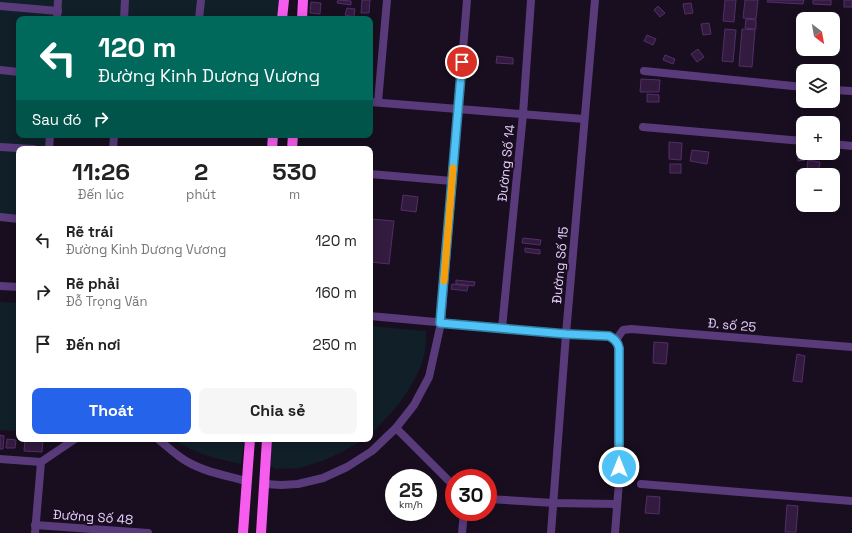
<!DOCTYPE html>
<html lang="vi">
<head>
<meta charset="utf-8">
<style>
  body { margin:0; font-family:"Space Grotesk",sans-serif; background:#f6f6f6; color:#222; height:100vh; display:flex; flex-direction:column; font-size:15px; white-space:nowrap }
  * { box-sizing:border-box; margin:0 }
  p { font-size:13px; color:#767676 }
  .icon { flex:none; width:22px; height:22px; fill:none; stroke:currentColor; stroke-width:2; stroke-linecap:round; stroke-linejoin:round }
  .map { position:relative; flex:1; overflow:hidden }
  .side { position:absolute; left:16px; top:146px; width:357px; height:296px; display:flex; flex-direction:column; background:#fff; border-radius:8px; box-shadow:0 2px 10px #0003 }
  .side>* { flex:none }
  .hud { position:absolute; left:16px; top:16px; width:357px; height:122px; border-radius:8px; box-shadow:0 2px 10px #0003; background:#00695c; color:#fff; overflow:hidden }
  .needle { width:26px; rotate:149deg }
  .buttons { position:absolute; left:796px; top:12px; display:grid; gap:8px }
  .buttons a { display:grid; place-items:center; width:44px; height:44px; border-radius:8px; background:#fff; box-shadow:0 2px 10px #0003; font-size:20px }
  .speed { position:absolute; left:385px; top:469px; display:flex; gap:8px; font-size:20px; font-weight:700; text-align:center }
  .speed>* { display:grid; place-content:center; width:52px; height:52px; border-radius:50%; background:#fff; box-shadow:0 2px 10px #0003; line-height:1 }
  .speed small { font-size:10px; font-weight:400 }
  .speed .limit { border:6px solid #d22; background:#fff; color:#111 }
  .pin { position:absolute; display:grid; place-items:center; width:34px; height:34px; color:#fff; margin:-17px; border:2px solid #fff; border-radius:50%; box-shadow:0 1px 4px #0007 }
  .me { position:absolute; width:44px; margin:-22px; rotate:0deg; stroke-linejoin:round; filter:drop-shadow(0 0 3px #0008) }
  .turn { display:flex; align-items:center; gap:14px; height:84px; padding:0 16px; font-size:18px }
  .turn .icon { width:52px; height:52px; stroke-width:2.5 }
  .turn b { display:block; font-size:28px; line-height:34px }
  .then { display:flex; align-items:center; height:38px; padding:0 16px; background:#0003; gap:8px; font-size:15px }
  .eta { display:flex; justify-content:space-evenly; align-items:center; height:68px; text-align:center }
  .eta b { font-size:24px; font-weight:800; line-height:28px }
  .action { display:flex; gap:8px; margin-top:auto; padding:8px 16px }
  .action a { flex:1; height:46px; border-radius:8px; background:#2563eb; color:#fff; font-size:16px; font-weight:800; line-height:46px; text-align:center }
  .action a+a { background:#f6f6f6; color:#222 }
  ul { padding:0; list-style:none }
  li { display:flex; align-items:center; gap:12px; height:52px; padding:0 16px }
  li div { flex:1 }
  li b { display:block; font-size:15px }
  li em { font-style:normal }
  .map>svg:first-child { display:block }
  .green { fill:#111f29 }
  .building { fill:#321b3f; stroke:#532e6a }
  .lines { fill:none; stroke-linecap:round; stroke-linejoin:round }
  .minor { stroke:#593b7b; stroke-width:8 }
  .major { stroke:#f65cee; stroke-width:10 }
  .route-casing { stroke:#337fa1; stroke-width:10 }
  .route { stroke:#4fc3f7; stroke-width:7 }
  .slow { stroke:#f59e0b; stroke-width:7 }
  .labels { text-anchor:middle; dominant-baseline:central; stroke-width:4; stroke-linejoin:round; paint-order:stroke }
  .street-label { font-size:13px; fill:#e7cefc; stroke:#180e1f }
</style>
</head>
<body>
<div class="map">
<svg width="852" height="533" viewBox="0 0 852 533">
  <rect width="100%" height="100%" fill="#180e1f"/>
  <g class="green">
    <path d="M0 0H284L282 19H19V135H50L49 149H19V216L0 214Z"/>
    <path d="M0 302 19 303V431L0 430Z"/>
    <path d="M370 326 426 331C426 339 426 348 424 356 415 388 393 412 370 435Z"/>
    <path d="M174 439H244L241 464C217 459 194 454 174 439Z"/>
    <path d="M272 439H364L342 452 322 461 300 468 276 469 270 466Z"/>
  </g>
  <g class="building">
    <path d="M338 0 351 1V5L337 3Z"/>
    <path d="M362 0H370L369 13H361Z"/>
    <path d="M725 0H736L734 22 723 21Z"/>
    <path d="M745 0H758L756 19 743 18Z"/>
    <path d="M768 0H804L803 4 767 2Z"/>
    <path d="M813 0H831V5L813 4Z"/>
    <rect x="844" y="0" width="8" height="7"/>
    <path d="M311 2 321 3 320 14 310 13Z"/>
    <path d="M691 3 693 13 685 14 683 4Z"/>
    <path d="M658 6 665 13 660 17 654 10Z"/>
    <path d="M347 8 355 9 354 17 345 15Z"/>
    <path d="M746 19 756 20V29L745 28Z"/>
    <path d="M709 23 711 34 703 35 701 24Z"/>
    <path d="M725 29 736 30 733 62 722 61Z"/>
    <path d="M742 29 755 30 752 67 739 66Z"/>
    <path d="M647 35 656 39 653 45 644 41Z"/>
    <path d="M698 49 704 57 697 62 691 54Z"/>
    <path d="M665 55 675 59 673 64 663 60Z"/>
    <path d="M497 56 513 58V64L496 63Z"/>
    <path d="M641 79 660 80 659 92H640Z"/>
    <path d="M647 94 659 95V102H647Z"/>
    <path d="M669 142 682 143 681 160 669 159Z"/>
    <path d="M692 150 709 152 707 164 690 161Z"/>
    <path d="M798 152 805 153V160L798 161Z"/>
    <path d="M808 160 820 162 818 175H806Z"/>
    <rect x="670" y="164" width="11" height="9"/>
    <path d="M403 195 418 197 416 212 401 210Z"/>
    <path d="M370 219 394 221 389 264 370 262Z"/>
    <path d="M523 238 541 240 540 245 522 243Z"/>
    <path d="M525 248 540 250V254L525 252Z"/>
    <path d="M456 280 475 282 474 286 456 284Z"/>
    <path d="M452 284 468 286 467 291 451 289Z"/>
    <path d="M654 342 668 343 666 364 653 363Z"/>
    <path d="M797 354 805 356 802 382 793 381Z"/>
    <path d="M0 435 4 436 3 449H0Z"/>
    <path d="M7 439 16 440 15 448H6Z"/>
    <path d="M25 439H43L42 452 24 451Z"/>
    <path d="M647 496 660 497 659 514 645 513Z"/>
    <path d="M787 505 798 506 796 532H785Z"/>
  </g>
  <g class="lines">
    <g class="minor">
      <path d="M0 6 58 11"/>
      <path d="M57 19 58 0"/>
      <path d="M124 19 125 0"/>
      <path d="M199 19 201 0"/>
      <path d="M0 70 19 72"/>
      <path d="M644 71 803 87"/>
      <path d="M833 90 852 91"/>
      <path d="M370 102 584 119"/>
      <path d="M378 102 387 0"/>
      <path d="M643 127 803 141"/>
      <path d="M833 144 852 146"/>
      <path d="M0 147 33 149"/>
      <path d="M49 149 50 135"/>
      <path d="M113 149 114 135"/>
      <path d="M370 174 452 181"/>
      <path d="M0 217 19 219"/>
      <path d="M0 286 19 287"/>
      <path d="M370 316 566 334 609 336 616 340"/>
      <path d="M502 328 523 114 531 0"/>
      <path d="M616 340 623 330 631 329 852 347"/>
      <path d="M396 428 454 486"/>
      <path d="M158 439C165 445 172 451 180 457 199 471 224 475 246 481"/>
      <path d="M0 459 41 462"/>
      <path d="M265 484 281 485 298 484 323 478 347 467 372 451 396 428 414 405 429 377 441 323 467 0"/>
      <path d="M641 484 852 501"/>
      <path d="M488 499 554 503 617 504"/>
      <path d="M35 525 148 533"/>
      <path d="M35 533 41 462 75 439"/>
      <path d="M462 533 464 512"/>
      <path d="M551 533 566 334 595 0"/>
      <path d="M615 533 619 482V348L618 344 616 340"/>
    </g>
    <g class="major">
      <path d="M282 19 284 0"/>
      <path d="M302 19 303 0"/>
      <path d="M272 149 273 135"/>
      <path d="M292 149 293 135"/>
      <path d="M243 533 250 439"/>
      <path d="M261 533 267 439"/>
    </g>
  </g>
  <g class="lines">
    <g class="route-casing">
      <path id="route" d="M462 62 440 323 566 334 609 336C615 339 618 342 619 348V467"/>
    </g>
    <use href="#route" class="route"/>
    <path class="slow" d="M444 281 453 168"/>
  </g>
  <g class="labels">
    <g class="street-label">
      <text transform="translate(506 163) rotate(-84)">Đường Số 14</text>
      <text transform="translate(560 265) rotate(-85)">Đường Số 15</text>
      <text transform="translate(732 325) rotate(5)">Đ. số 25</text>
      <text transform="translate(93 517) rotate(4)">Đường Số 48</text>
    </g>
  </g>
</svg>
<div class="buttons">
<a><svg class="needle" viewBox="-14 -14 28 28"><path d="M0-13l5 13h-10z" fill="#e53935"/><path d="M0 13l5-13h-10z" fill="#767676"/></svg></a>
<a><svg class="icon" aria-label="layers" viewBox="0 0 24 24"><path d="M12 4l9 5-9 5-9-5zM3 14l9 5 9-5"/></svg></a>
<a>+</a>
<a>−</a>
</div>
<div class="speed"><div>25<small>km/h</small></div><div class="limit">30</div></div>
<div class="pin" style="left:462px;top:62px;background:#d93025"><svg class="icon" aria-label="arrive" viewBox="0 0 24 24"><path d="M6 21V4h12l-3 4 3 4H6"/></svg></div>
<svg class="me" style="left:619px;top:467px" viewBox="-20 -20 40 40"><circle r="17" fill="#4fc3f7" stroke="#fff" stroke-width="3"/><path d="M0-11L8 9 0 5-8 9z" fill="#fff"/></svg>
<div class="hud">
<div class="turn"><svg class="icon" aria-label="left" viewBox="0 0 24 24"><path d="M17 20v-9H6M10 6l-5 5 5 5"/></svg><div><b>120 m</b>Đường Kinh Dương Vương</div></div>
<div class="then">Sau đó<svg class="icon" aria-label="right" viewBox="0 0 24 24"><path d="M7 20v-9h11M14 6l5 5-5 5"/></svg></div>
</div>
<section class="side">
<div class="eta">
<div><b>11:26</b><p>Đến lúc</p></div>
<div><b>2</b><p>phút</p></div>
<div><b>530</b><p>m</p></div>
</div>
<ul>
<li><svg class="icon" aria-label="left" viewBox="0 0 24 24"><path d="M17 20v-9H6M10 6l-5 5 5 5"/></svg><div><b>Rẽ trái</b><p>Đường Kinh Dương Vương</p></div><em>120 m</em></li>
<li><svg class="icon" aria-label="right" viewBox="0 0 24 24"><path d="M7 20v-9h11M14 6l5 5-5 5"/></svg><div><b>Rẽ phải</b><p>Đỗ Trọng Văn</p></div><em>160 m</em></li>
<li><svg class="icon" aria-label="arrive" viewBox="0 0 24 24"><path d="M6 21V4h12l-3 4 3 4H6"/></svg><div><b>Đến nơi</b></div><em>250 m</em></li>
</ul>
<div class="action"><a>Thoát</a><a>Chia sẻ</a></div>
</section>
</div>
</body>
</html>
